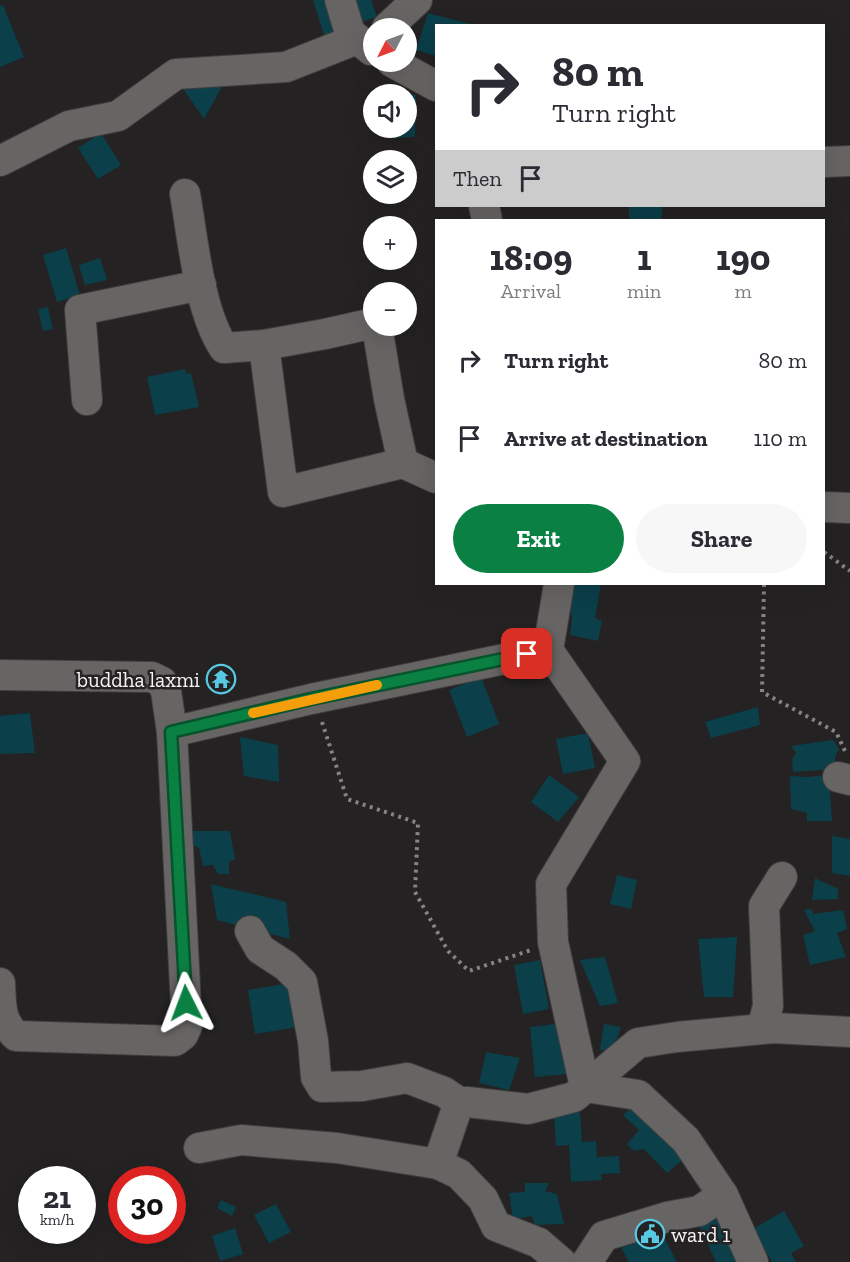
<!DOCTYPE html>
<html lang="en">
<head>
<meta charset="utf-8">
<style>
  body { margin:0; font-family:"Zilla Slab",serif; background:#f7f7f7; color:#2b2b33; height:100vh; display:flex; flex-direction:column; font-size:22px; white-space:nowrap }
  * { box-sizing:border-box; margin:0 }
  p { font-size:20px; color:#7c7c81 }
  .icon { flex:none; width:33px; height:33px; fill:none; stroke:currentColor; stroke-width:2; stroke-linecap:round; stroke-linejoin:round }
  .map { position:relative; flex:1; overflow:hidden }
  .side { position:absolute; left:435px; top:219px; width:390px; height:366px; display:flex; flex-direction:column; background:#fff; border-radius:0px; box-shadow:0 6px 24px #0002 }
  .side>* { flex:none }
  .guide { position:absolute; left:435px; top:24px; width:390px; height:183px; border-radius:0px; box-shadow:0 6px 24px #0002; background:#fff; color:#2b2b33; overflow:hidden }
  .needle { width:39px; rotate:228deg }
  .controls { position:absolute; left:363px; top:18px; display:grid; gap:12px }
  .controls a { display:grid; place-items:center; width:54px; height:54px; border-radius:50%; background:#fff; box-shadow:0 6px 24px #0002; font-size:30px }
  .speed { position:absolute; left:18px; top:1166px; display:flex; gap:12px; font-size:30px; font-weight:700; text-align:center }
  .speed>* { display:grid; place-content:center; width:78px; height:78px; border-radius:50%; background:#fff; box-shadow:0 6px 24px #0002; line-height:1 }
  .speed small { font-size:15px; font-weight:400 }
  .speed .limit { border:9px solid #d22; background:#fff; color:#111 }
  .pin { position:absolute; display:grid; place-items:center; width:51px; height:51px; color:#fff; margin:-26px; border-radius:12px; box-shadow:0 3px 9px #0006 }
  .me { position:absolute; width:66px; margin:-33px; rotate:357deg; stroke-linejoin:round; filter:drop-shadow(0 0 4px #0008) }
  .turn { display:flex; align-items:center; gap:21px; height:126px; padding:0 18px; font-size:27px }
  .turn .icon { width:78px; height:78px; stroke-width:2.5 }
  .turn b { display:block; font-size:42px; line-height:51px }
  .then { display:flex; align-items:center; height:57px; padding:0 18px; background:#0003; gap:12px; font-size:22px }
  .eta { display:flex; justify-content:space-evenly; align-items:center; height:102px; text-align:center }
  .eta b { font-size:36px; font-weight:700; line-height:42px }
  .button { display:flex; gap:12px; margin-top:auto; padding:12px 18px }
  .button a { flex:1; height:69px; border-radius:36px; background:#0b8043; color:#fff; font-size:24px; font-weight:700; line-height:69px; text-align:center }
  .button a+a { background:#f7f7f7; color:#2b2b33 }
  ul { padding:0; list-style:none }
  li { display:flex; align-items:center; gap:18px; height:78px; padding:0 18px }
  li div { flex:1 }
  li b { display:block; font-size:22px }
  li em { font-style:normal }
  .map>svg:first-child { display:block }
  .building { fill:#0b3f4a }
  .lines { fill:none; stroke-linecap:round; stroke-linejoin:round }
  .minor-casing { stroke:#413e3f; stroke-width:32 }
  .path { stroke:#858383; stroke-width:4; stroke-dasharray:3 4.5; stroke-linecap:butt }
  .minor { stroke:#676464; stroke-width:30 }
  .route-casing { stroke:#07532c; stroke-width:15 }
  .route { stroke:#0b8043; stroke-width:10 }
  .slow { stroke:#f59e0b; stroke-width:10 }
  .labels { text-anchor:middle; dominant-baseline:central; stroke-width:5; stroke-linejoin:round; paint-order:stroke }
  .poi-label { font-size:21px; fill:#f6f4f5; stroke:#242222; text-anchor:end }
</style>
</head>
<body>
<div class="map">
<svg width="850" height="1262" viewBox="0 0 850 1262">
  <rect width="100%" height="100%" fill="#242222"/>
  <g class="building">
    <path d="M313 0H333L343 33 325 38Z"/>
    <path d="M348 0H371L377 17 356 24Z"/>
    <path d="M3 5 24 57 0 67V6Z"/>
    <path d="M428 13 474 25V26H436V56L416 50Z"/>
    <path d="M224 83 204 119 181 86Z"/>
    <path d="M406 94 416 95 415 137 392 138V128H406Z"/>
    <path d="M101 133 121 165 98 179 78 148Z"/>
    <rect x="629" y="206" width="33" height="14"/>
    <path d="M66 248 80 295 57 302 43 255Z"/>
    <path d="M100 258 107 280 85 285 79 265Z"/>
    <path d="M48 307 53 329 43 331 38 309Z"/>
    <path d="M185 369 186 374 191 373 199 407 155 415 147 377Z"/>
    <path d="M572 584H601L595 618 602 621 598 641 570 635 572 616 568 610Z"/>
    <path d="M481 677 499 724 467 737 449 690Z"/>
    <path d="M758 707 760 725 711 738 705 722Z"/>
    <path d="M30 713 35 753 0 754V716Z"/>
    <path d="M588 733 595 768 563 774 556 739Z"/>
    <path d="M240 737 278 745 279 782 244 776Z"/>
    <path d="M833 740 839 749 835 757V769L793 772 792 760 796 753 791 746Z"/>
    <path d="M549 775 579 797 558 822 531 802Z"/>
    <path d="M828 775 830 789 832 821H807V813L791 809 790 776 808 777Z"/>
    <path d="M189 831H230L235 860 229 861V874H218L213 865 203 866 199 848 192 845Z"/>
    <path d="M832 836 850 839V876L832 873Z"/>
    <path d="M617 875 637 880 631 909 610 904Z"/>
    <path d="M815 878 838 889V899L812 900Z"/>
    <path d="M211 884 286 902 290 939 217 920Z"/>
    <path d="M812 909 813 914 843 910 847 929 837 933 846 957 810 965 803 935 815 931 804 910Z"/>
    <path d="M737 937 733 997H704L698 939Z"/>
    <path d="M605 957 618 1003 600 1006 580 960Z"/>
    <path d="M540 960 549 1009 523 1014 514 965Z"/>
    <path d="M297 982 304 1026 255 1034 248 990Z"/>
    <path d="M563 1023 568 1074 535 1077 530 1027Z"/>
    <path d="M604 1024 621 1027 612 1052 600 1050Z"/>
    <path d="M486 1052 520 1058 509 1090 479 1083Z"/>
    <path d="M633 1107 686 1157 667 1173 644 1149 634 1151 627 1144 639 1130 623 1115Z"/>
    <path d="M580 1112 582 1142 596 1141 597 1157 619 1156 620 1173 601 1174 602 1180 571 1182 569 1145 556 1146 554 1113Z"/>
    <path d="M525 1183H549L545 1191 557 1194 564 1224 535 1225 532 1216 513 1219 509 1193 525 1192Z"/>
    <path d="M221 1200 236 1207 232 1216 217 1208Z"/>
    <path d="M276 1204 291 1232 269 1243 254 1215Z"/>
    <path d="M720 1210 745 1262H716L697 1221Z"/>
    <path d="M784 1211 804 1246 791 1253 796 1262H772L753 1229Z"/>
    <path d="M657 1224 677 1262H629L619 1244Z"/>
    <path d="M235 1228 243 1254 220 1261 212 1236Z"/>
  </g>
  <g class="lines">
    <g class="minor-casing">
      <g id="minor">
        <path d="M340 0 350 33 371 50"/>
        <path d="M387 28 417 0"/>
        <path d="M392 62 436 86"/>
        <path d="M0 161 69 126 118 116 176 74 286 67 357 39"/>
        <path d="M824 162 850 161"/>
        <path d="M185 194C193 239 199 311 224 348L264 345 325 334 374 323"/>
        <path d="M484 206 487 220"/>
        <path d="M377 326 389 399 403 463 436 478"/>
        <path d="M264 345 283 492 403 463"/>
        <path d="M87 400 80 310 201 285"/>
        <path d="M824 507 850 508"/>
        <path d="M559 584 548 650 625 761 551 884 553 942 585 1087 638 1095 686 1140 723 1195 753 1262"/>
        <path d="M0 675 152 677 162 682 166 691 172 732 187 1026 183 1035 175 1041 16 1036C0 1020 1 1006 0 983"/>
        <path d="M172 732 311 699 548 650"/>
        <path d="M838 777 850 780"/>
        <path d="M250 931 260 949 286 966 302 982 313 1041 316 1077 322 1087 362 1086 407 1078 444 1092 459 1102 438 1164"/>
        <path d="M762 1029 768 1006 764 906 782 877"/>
        <path d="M459 1102H467L528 1109 574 1097 638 1043 677 1037 773 1028 850 1032"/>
        <path d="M199 1148 241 1140 337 1148 438 1164 459 1174 483 1199 496 1226 539 1243 561 1262"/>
        <path d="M587 1262 604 1236 667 1217 699 1211 723 1195"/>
      </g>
    </g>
    <g class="path">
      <path d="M824 552 850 571"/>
      <path d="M764 584 762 692 836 732 846 753"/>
      <path d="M322 722 347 799 418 823 415 892 448 951 469 971 531 950"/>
    </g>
    <use href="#minor" class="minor"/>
  </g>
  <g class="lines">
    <g class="route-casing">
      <path id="route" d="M186 1003 171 732 311 699 527 654"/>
    </g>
    <use href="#route" class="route"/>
    <path class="slow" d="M253 713 377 685"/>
  </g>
  <defs>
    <g id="temple-ring" transform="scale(1.5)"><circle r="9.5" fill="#242222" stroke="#58c9e3" stroke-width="1.5"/><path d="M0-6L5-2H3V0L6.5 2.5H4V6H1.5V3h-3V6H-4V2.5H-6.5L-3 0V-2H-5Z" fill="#58c9e3"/></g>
    <g id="civic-ring" transform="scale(1.5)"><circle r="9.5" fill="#242222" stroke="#58c9e3" stroke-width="1.5"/><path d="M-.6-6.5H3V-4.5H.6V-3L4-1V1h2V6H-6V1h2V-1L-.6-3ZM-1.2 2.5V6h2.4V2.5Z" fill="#58c9e3"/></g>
  </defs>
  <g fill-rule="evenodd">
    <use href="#temple-ring" x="221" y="679"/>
    <use href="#civic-ring" x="650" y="1234"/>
  </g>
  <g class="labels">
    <g class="poi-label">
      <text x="200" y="679">buddha laxmi</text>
      <text x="671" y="1234" text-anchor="start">ward 1</text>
    </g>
  </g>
</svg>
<div class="controls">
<a><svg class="needle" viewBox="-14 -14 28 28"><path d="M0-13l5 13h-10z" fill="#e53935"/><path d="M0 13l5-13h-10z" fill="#7c7c81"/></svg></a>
<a><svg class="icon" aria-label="sound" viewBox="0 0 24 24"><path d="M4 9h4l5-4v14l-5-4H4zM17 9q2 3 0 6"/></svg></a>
<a><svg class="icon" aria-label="layers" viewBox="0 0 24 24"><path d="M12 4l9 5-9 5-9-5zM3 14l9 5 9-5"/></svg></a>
<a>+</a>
<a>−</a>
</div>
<div class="speed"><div>21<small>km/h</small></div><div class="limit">30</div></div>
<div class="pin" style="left:527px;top:654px;background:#d93025"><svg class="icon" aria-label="arrive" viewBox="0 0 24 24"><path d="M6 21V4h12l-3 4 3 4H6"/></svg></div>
<svg class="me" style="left:186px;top:1003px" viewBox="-20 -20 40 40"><path d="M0-17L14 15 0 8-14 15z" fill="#0b8043" stroke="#fff" stroke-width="4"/></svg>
<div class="guide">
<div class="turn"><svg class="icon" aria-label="right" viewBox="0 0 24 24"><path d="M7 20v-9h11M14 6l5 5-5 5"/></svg><div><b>80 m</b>Turn right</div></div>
<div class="then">Then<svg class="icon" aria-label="arrive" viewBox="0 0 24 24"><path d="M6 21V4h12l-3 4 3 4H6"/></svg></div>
</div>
<section class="side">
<div class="eta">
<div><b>18:09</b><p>Arrival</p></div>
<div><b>1</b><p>min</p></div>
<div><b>190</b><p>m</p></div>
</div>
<ul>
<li><svg class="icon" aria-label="right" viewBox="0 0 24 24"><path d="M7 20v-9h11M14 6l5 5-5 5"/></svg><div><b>Turn right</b></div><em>80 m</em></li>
<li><svg class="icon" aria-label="arrive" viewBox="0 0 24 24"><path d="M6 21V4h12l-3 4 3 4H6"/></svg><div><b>Arrive at destination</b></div><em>110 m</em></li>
</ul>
<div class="button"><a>Exit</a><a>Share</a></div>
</section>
</div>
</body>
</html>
